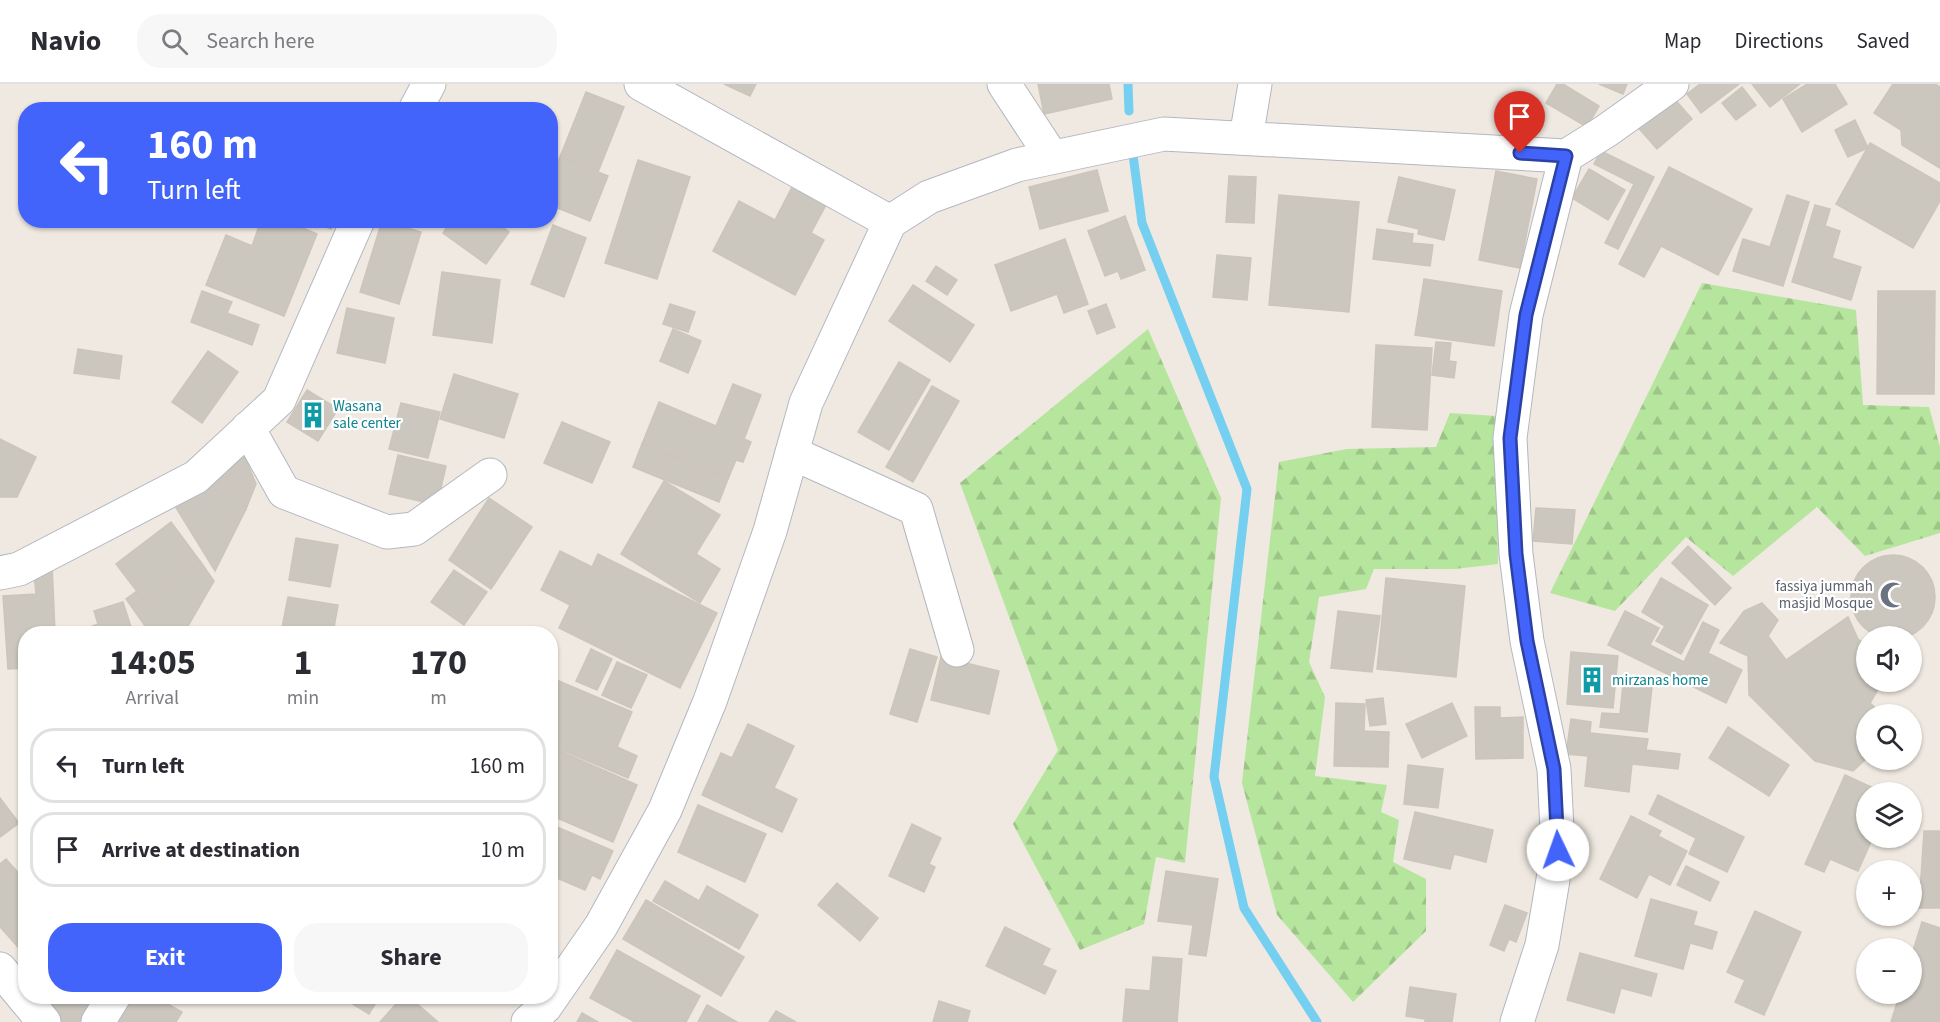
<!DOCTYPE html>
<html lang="en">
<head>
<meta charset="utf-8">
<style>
  body { margin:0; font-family:"Source Sans 3",sans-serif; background:#f7f7f7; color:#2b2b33; height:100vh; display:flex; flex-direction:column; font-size:22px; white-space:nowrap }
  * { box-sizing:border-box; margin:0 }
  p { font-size:20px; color:#7c7c81 }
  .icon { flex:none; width:33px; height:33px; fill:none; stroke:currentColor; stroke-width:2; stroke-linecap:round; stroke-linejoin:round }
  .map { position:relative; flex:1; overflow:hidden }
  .side { position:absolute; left:18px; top:542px; width:540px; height:378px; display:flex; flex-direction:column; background:#fff; border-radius:24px; box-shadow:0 2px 4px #0004 }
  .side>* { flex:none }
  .guide { position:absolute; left:18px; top:18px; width:540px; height:126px; border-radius:24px; box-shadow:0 2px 4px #0004; background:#4264fb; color:#fff; overflow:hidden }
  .controls { position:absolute; left:1856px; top:542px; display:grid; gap:12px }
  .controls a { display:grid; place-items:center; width:66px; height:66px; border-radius:50%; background:#fff; box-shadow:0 2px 4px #0004; font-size:30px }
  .pin { position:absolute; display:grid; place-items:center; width:51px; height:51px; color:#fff; margin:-62px -26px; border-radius:50% 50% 50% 0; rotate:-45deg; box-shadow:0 0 6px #0007 }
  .pin .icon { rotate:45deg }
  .me { position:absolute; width:66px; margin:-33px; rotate:357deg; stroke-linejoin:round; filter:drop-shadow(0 0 4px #0008) }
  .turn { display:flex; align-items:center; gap:21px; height:126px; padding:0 30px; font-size:27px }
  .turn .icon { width:78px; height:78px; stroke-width:2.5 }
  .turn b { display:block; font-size:42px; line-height:51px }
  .eta { display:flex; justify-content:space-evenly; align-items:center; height:102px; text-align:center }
  .eta b { font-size:36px; font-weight:700; line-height:42px }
  .action { display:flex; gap:12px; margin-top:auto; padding:12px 30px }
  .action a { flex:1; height:69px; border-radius:24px; background:#4264fb; color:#fff; font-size:24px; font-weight:700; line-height:69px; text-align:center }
  .action a+a { background:#f7f7f7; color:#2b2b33 }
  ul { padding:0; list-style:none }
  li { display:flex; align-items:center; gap:18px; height:75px; margin:0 12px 9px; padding:0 18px; border:3px solid #e1e1e2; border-radius:24px }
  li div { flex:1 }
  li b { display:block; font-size:22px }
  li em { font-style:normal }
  header { display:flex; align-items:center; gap:36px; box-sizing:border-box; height:84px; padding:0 30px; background:#fff; border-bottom:2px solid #e1e1e2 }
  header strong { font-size:28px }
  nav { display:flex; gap:33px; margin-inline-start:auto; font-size:21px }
  .search { width:420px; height:54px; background:#f7f7f7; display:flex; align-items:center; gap:15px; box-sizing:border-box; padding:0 21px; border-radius:24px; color:#7c7c81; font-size:22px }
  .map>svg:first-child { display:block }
  .forest { fill:url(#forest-firs) }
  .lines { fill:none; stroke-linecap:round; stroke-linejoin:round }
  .stream { stroke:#75cff0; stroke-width:9 }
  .building { fill:#cbc7bf; stroke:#cbc5ba; stroke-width:1.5 }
  .minor-casing { stroke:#b4b7c1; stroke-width:35 }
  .minor { stroke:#fff; stroke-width:33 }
  .route-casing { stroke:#2b41a3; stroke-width:15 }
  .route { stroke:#4264fb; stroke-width:10 }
  .labels { text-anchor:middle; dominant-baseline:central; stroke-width:4.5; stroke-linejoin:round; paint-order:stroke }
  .culture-label { font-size:15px; fill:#0d838f; stroke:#fff; text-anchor:start }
  .worship-label { font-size:15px; fill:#5b616d; stroke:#fff; text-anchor:end }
</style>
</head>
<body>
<header>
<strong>Navio</strong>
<div class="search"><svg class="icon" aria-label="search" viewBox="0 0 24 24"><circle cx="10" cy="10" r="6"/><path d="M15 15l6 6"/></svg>Search here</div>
<nav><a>Map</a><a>Directions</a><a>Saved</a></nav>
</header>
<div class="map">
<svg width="1940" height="938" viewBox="0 0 1940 938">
  <defs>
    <pattern id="forest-firs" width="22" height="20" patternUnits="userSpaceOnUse" patternTransform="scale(1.5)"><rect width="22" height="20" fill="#b6e59e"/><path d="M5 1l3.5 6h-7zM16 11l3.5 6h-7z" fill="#9dc588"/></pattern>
  </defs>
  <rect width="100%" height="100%" fill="#efe9e1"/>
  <g class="forest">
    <path d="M1702 199 1856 226 1863 321 1929 323 1940 363V449L1865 472 1817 423 1733 492 1686 453 1615 527 1550 509Z"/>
    <path d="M1148 245 1221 414 1185 779 1156 773 1144 840 1080 866 1013 740 1058 666 960 399Z"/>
    <path d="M1450 329 1496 332 1498 480 1455 485H1374L1366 505 1319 513 1309 578 1325 613 1315 692 1387 701 1381 728 1399 736 1393 778 1426 795V847L1353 918 1277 831 1242 699 1279 378 1347 365 1436 363Z"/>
  </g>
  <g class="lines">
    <g class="stream">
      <path d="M1128 0 1129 27"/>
      <path d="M1133 71 1142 139 1247 405 1214 693 1244 824 1317 938"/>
    </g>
  </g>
  <g class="building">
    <path d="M724 0H756L750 12Z"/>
    <path d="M1038 0H1109L1112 15 1044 30Z"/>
    <path d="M1557 0H1563L1599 22 1587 43 1546 19Z"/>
    <path d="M1599 0H1627L1623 10Z"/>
    <path d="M1700 0H1739L1701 29 1687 10Z"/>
    <path d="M1752 0H1800L1770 23Z"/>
    <path d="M1807 0H1835L1847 20 1802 48 1783 15Z"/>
    <path d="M1893 0H1935L1940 3V84L1902 61 1901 46 1874 29Z"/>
    <path d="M1742 3 1756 21 1736 36 1722 19Z"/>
    <path d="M586 8 624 23 598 88 560 73Z"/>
    <path d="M1671 11 1692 35 1657 65 1636 41Z"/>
    <path d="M1855 36 1868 64 1848 73 1835 46Z"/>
    <path d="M1870 59 1940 99V117L1913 164 1836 120Z"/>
    <path d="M1601 67 1654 93 1618 165 1605 159 1634 100 1594 80Z"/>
    <path d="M560 73 608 92 590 137 550 121V96Z"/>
    <path d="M638 76 690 93 657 195 605 179Z"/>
    <path d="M1669 83 1752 125 1718 191 1661 162 1644 193 1619 180Z"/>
    <path d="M1589 85 1625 106 1608 136 1572 114Z"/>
    <path d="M1097 86 1108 127 1040 145 1029 103Z"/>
    <path d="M1496 87 1537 95 1520 184 1479 176Z"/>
    <path d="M1229 92 1256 93 1254 139 1226 138Z"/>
    <path d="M1399 93 1455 106 1444 156 1418 150 1419 145 1388 138Z"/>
    <path d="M793 101 827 119 811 149 824 156 795 211 713 167 739 117 775 136Z"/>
    <path d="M1279 111 1359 118 1349 228 1269 221Z"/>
    <path d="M1787 111 1809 118 1783 202 1733 187 1743 155 1770 163Z"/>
    <path d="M1815 121 1830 125 1825 142 1840 147 1832 174 1861 183 1851 216 1792 198Z"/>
    <path d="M1125 132 1145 186 1121 195 1118 187 1105 192 1088 147Z"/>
    <path d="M261 136H284L317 150 284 232 206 201 226 151 252 162Z"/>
    <path d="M308 136H334L331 145Z"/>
    <path d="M452 136H494L509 148 486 180 443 149Z"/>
    <path d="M382 137 421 148 399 220 360 208Z"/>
    <path d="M553 141 586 154 564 213 531 200Z"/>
    <path d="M1377 145 1413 150 1412 159 1433 161 1430 182 1373 175Z"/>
    <path d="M1065 155 1088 220 1064 229 1057 210 1011 227 995 181Z"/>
    <path d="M1217 171 1251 174 1247 216 1213 213Z"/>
    <path d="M936 182 957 196 947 211 926 197Z"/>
    <path d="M442 188 500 196 492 259 433 251Z"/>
    <path d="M1424 195 1502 207 1494 262 1415 251Z"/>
    <path d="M913 201 974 241 950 278 889 237Z"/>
    <path d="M202 207 232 218 227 229 259 241 252 261 191 238Z"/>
    <path d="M1878 207H1935L1934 310H1877Z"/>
    <path d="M670 220 695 228 688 248 663 240Z"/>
    <path d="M1106 220 1115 243 1097 250 1088 227Z"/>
    <path d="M347 224 394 234 385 279 337 269Z"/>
    <path d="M673 245 701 257 688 289 660 277Z"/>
    <path d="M1436 258 1451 259 1449 277 1456 278 1454 294 1432 291Z"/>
    <path d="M1376 261 1432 264 1427 346 1372 343Z"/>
    <path d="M78 265 122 272 119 295 74 289Z"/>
    <path d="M208 267 238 288 202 339 172 318Z"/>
    <path d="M899 278 930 296 889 366 858 348Z"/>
    <path d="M454 290 518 310 504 354 440 335Z"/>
    <path d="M733 300 761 311 744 355 751 358 743 378 736 376 728 395 642 360 659 318 716 342Z"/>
    <path d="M932 302 959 317 913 398 886 383Z"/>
    <path d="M307 306 338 325 318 357 287 338Z"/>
    <path d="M401 319 440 328 428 374 389 365Z"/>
    <path d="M562 338 610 358 592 399 544 379Z"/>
    <path d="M0 355 36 373 17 413H0Z"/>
    <path d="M642 360 728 395 719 418 633 383Z"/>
    <path d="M244 371 256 400 246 425 225 391Z"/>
    <path d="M398 371 446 382 437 421 389 410Z"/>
    <path d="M225 391 246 425 215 487 175 422Z"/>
    <path d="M664 397 720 431 696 470 720 485 700 519 621 470Z"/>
    <path d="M489 414 532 443 491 505 449 476Z"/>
    <path d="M1536 424 1575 426 1572 460 1533 457Z"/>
    <path d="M171 438 200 477 145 518 116 480Z"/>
    <path d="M296 454 338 461 330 503 289 496Z"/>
    <path d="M1688 462 1731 504 1715 521 1672 479Z"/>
    <path d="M560 467 592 483 598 470 717 529 680 604 559 544 570 521 541 506Z"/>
    <circle cx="1893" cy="513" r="42"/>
    <path d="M200 477 214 497 184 549H150L126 515 137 507 145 518Z"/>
    <path d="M52 479 55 549H26V584L8 585 3 512 36 510 34 489Z"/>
    <path d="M454 486 487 508 464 541 431 518Z"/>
    <path d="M1386 494 1465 502 1456 593 1377 585Z"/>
    <path d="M1661 494 1708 521 1681 570 1656 557 1665 542 1642 528Z"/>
    <path d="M288 513 338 521 333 549H281Z"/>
    <path d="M123 518 133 549H74L98 540 94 527Z"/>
    <path d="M1762 519 1778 536 1768 552 1786 576 1848 533 1858 555 1866 561V597H1883L1870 619 1882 630H1866V675L1853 687 1815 677 1749 611 1748 572 1720 559 1744 527Z"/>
    <path d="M1338 527 1380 532 1372 588 1331 584Z"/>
    <path d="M1625 527 1659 544 1650 561 1684 578 1703 538 1719 546 1708 569 1742 586 1726 619 1608 561Z"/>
    <path d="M591 565 612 575 597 606 576 597Z"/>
    <path d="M910 565 937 573 917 638 890 630Z"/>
    <path d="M1571 568 1618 572 1613 624 1567 620Z"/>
    <path d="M941 573 999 587 989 630 931 616Z"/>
    <path d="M617 578 647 591 631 624 602 611Z"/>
    <path d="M554 595 632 628 617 663 637 672 628 694 550 661V604Z"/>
    <path d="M1623 600 1652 603 1647 648 1600 643 1602 629 1620 630Z"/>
    <path d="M1383 614 1386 640 1370 642 1366 616Z"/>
    <path d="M1336 619 1365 620 1364 647 1389 648 1388 683 1334 682Z"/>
    <path d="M1452 619 1467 652 1422 674 1406 640Z"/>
    <path d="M1475 623H1500V634L1523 633V674L1476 675Z"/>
    <path d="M1571 635 1591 638 1590 649 1648 655 1646 666 1680 670 1678 685 1632 680 1629 708 1585 702 1588 672 1566 670Z"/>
    <path d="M748 640 794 662 774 704 797 715 782 748 702 711 721 669 732 674Z"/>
    <path d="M1728 643 1789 681 1769 712 1709 674Z"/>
    <path d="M558 666 637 701 613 758 550 731V682Z"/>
    <path d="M1408 681 1443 685 1438 724 1404 720Z"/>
    <path d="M1845 691 1882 708H1866V753H1873L1858 787 1830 775 1824 788 1805 780Z"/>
    <path d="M1658 711 1744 753 1727 788 1689 770 1696 754 1649 730Z"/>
    <path d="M0 714 19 739 0 753Z"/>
    <path d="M698 721 766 750 745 798 678 768Z"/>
    <path d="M1415 728 1493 746 1486 778 1454 770 1450 785 1404 775Z"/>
    <path d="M1631 732 1661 747 1658 752 1687 767 1670 801 1649 790 1637 814 1600 795Z"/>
    <path d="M550 740 613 767 600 795 592 791 585 806 550 791Z"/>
    <path d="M912 740 941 754 929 780 935 783 924 808 889 792Z"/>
    <path d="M1924 747H1940V824H1919Z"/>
    <path d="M1877 753H1903L1898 762Z"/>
    <path d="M6 775 23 794 26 791V872L0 843V780Z"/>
    <path d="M1686 782 1719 798 1710 817 1677 801Z"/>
    <path d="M1166 787 1218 795 1206 872 1189 870 1193 841 1158 837Z"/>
    <path d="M665 797 699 817 707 802 758 831 739 865 653 817Z"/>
    <path d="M837 799 878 834 860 857 818 821Z"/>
    <path d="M1651 815 1697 828 1693 841 1717 848 1712 865 1690 859 1683 885 1635 872Z"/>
    <path d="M646 816 744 873 721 912 623 855Z"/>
    <path d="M1505 821 1527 829 1516 858 1509 855 1504 867 1490 861Z"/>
    <path d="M1755 827 1801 848 1764 931 1735 918 1745 896 1727 888Z"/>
    <path d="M1922 838 1940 844V938H1891L1900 909H1911V873Z"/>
    <path d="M1005 843 1050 865 1042 881 1056 887 1045 910 986 882Z"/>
    <path d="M617 866 700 912 686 938H635L590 914Z"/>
    <path d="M1580 869 1657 890 1651 912 1621 904 1614 929 1567 916Z"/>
    <path d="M1153 873 1182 875 1177 938H1123L1126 905 1150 907Z"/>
    <path d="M1410 903 1456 910 1452 938H1425V935L1406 932Z"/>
    <path d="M49 912H99L103 917 79 938H62L44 917Z"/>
    <path d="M126 912H153L182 928 176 938H111Z"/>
    <path d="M348 912H380L369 930 346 916Z"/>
    <path d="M403 912H408L438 938H380Z"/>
    <path d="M939 917 970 927 967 938H933Z"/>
    <path d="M707 921 737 938H698Z"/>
    <path d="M776 927 796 938H769Z"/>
    <path d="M582 929 598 938H577Z"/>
  </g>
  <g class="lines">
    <g class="minor-casing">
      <g id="minor">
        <path d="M641 0 890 138"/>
        <path d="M1004 0 1052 73"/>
        <path d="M415 26 429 0"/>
        <path d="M1246 54 1255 0"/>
        <path d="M248 344 284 408 387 448 414 445 490 391"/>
        <path d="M792 369 916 425 957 566"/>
        <path d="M0 489 19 485 196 393 279 316 358 136"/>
        <path d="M0 885 44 938"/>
        <path d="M98 938 114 912"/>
        <path d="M528 938 545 923 601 842 665 726 710 617 770 447 806 319 890 138 929 113 1017 81 1164 50 1566 72 1606 47 1672 0"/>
        <path d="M1517 938 1542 861 1558 766 1554 685 1527 557 1516 470 1510 354 1526 231 1566 72"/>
      </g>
    </g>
    <use href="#minor" class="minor"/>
  </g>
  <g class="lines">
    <g class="route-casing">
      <path id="route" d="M1520 69 1566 72 1526 231 1510 354 1516 470 1527 557 1554 685 1558 766"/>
    </g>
    <use href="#route" class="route"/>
  </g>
  <defs>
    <g id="building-bare" transform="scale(2.07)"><path d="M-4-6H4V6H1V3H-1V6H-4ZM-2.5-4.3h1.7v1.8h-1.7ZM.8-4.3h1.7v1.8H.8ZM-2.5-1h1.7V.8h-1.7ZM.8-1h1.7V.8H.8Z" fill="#0f9aa8" stroke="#fff" stroke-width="2.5" paint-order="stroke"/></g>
    <g id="mosque-bare" transform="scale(2.07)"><path d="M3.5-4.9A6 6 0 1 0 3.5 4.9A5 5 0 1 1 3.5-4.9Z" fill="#6b7280" stroke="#fff" stroke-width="2.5" paint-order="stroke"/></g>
  </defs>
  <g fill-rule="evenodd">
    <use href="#building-bare" x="313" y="331"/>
    <use href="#mosque-bare" x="1893" y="511"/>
    <use href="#building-bare" x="1592" y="596"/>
  </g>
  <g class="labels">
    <g class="culture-label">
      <text x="333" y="322">Wasana<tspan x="333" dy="17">sale center</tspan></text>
      <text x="1612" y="596">mirzanas home</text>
    </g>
    <g class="worship-label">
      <text x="1873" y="502">fassiya jummah<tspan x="1873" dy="17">masjid Mosque</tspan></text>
    </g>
  </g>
</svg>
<div class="controls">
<a><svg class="icon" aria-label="sound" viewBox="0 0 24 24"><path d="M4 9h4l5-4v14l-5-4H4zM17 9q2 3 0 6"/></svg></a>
<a><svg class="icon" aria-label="search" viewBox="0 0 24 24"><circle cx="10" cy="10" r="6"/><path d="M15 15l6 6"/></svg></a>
<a><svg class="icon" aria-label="layers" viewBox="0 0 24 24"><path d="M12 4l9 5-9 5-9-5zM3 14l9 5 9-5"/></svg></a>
<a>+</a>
<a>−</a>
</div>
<div class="pin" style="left:1520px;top:69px;background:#d93025"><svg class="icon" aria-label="arrive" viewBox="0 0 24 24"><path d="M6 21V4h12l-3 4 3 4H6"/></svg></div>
<svg class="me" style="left:1558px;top:766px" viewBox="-20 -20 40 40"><circle r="19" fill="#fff"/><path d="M0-13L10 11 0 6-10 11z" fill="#4264fb"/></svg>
<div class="guide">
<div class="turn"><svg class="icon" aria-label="left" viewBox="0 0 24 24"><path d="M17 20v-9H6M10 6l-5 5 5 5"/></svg><div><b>160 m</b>Turn left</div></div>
</div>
<section class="side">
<div class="eta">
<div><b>14:05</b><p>Arrival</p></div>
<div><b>1</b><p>min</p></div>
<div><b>170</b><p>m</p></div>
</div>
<ul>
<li><svg class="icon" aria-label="left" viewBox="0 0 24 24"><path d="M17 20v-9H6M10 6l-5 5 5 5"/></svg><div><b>Turn left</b></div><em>160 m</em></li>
<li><svg class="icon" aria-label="arrive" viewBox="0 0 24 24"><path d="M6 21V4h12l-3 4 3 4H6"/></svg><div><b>Arrive at destination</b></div><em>10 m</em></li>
</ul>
<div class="action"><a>Exit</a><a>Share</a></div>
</section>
</div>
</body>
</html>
